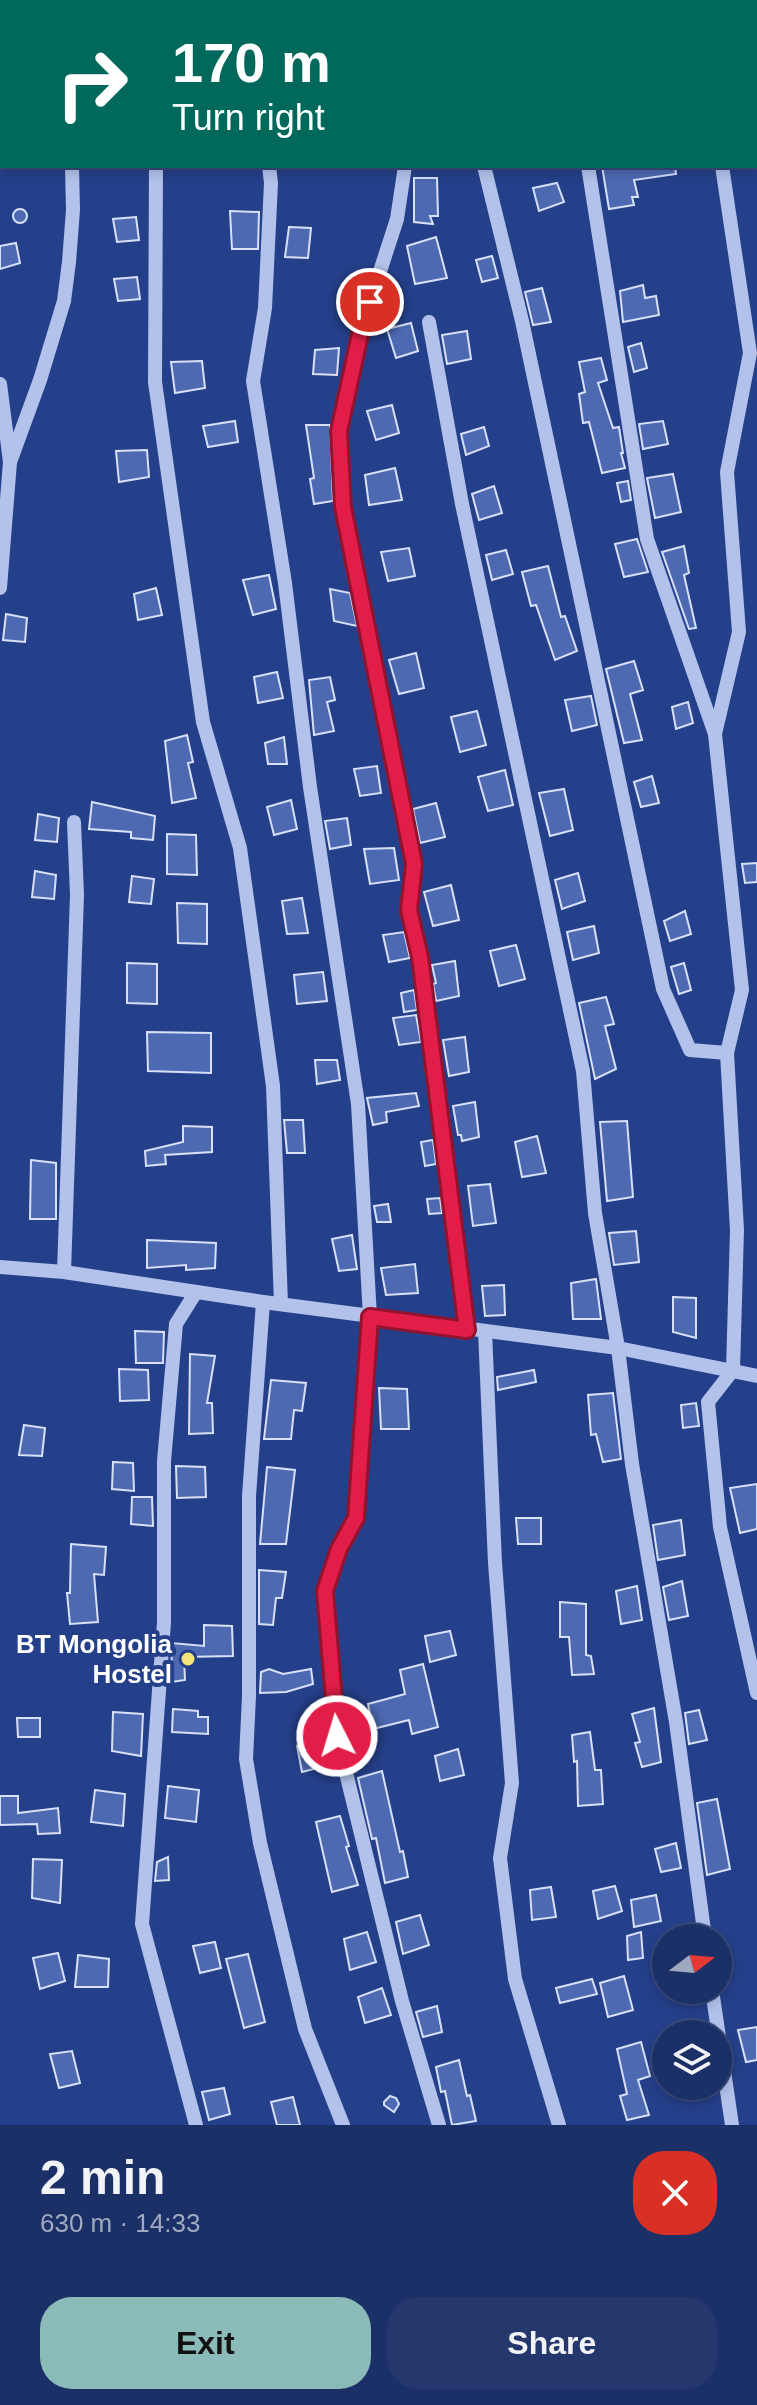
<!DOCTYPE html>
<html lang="en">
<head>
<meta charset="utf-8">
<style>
  body { margin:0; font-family:Arial,sans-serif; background:#25386e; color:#f1f3f6; height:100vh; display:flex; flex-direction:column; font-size:30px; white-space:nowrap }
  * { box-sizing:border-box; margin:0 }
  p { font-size:26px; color:#a0a9c0 }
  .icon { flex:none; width:44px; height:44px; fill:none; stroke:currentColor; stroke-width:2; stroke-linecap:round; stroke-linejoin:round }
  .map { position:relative; height:2125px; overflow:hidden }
  .panel { display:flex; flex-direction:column; background:#1c3068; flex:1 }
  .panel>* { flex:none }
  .banner { position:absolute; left:0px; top:0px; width:758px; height:168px; box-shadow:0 4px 12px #0003,0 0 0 2px #3a4b7c; background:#00695c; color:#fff; overflow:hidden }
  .needle { width:52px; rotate:74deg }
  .buttons { position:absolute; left:652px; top:1924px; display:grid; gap:16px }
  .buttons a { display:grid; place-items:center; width:80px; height:80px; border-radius:50%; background:#1c3068; box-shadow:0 4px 12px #0003,0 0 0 2px #3a4b7c; font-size:40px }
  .pin { position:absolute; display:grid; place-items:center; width:68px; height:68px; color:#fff; margin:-34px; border:4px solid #fff; border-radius:50%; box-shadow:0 2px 8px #0007 }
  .me { position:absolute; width:88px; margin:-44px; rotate:355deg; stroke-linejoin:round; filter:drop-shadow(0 0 6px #0008) }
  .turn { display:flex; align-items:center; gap:28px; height:168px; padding:0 40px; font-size:36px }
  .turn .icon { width:104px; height:104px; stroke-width:2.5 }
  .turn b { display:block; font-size:56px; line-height:68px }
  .round { display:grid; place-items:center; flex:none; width:84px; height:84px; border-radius:32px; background:#25386e }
  .overview { display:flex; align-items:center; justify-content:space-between; height:136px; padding:0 40px }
  h1 { font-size:48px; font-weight:600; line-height:60px }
  .button { display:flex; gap:16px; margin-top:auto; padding:16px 40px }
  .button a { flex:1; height:92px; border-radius:32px; background:#8bbbb9; color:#111; font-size:32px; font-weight:600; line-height:92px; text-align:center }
  .button a+a { background:#25386e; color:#f1f3f6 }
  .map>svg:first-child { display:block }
  .building { fill:#4d69b2; stroke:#d7e0f7; stroke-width:2 }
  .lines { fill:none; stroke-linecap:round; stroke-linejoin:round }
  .minor { stroke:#b2c2ea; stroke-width:14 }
  .route-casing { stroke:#92132f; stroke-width:20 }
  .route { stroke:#e11d48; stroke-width:14 }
  .poi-dot { fill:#f3e577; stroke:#25408a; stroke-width:3 }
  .labels { text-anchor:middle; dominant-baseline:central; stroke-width:8; stroke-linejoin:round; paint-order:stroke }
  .poi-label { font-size:26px; font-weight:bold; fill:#fff; stroke:#25408a; text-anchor:end }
</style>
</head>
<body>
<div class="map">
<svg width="757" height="2125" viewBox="0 0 757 2125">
  <rect width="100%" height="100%" fill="#25408a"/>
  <g class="building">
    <path d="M602 166H675L676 174 634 180 638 197H632L634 205 609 209Z"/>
    <path d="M414 178H437L438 216H430L433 224 414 222Z"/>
    <path d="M557 183 564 202 539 211 533 188Z"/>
    <circle cx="20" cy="216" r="7"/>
    <path d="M230 211 259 212 258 249H232Z"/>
    <path d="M136 217 139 240 117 242 113 219Z"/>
    <path d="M289 227 311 228 308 258 285 257Z"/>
    <path d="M436 237 447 278 415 284 407 246Z"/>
    <path d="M16 243 20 263 0 269V246Z"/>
    <path d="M492 256 498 278 482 282 476 260Z"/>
    <path d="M137 277 140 299 118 301 114 279Z"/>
    <path d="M643 285 645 298 656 296 659 315 623 322 620 291Z"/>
    <path d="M542 288 551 322 533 325 525 292Z"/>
    <path d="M411 323 418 351 396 358 387 329Z"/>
    <path d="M467 331 471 359 447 364 442 335Z"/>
    <path d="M641 343 647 368 634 372 628 347Z"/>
    <path d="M339 348 337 375 313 374 315 350Z"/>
    <path d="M601 358 607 380 598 383 613 428 619 427 623 453H621L625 468 602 473 589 422 583 423 579 394 585 392 579 362Z"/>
    <path d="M202 361 205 388 175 393 171 362Z"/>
    <path d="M392 405 399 433 376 440 367 411Z"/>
    <path d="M235 421 238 442 208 447 203 426Z"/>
    <path d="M663 421 668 444 643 449 639 424Z"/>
    <path d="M306 425H330L333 501 314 504 310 479 314 478Z"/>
    <path d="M484 427 489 446 466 455 461 434Z"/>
    <path d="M147 450 149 477 119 482 116 451Z"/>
    <path d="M395 468 402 500 369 505 365 475Z"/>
    <path d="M673 474 681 512 655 518 647 478Z"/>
    <path d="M628 481 631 500 621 502 617 483Z"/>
    <path d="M494 486 502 513 479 520 472 494Z"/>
    <path d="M637 539 648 572 624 577 615 544Z"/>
    <path d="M684 546 689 573 684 575 696 628 689 629 662 552Z"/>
    <path d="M409 548 415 576 388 581 381 552Z"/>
    <path d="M506 550 513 574 492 580 486 555Z"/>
    <path d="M548 566 561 617 565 616 577 651 555 660 536 605 531 606 522 572Z"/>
    <path d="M269 575 276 609 253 615 243 580Z"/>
    <path d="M156 588 162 615 138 620 134 594Z"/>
    <path d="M330 589 350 593 357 626 334 621Z"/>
    <path d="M6 614 27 618 25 642 3 640Z"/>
    <path d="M416 653 424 688 399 694 389 660Z"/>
    <path d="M634 661 643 690 630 694 642 740 624 743 606 669Z"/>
    <path d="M277 672 283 698 258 703 254 677Z"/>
    <path d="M330 677 335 700 327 702 334 731 314 735 309 680Z"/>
    <path d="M591 696 597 725 572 731 565 700Z"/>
    <path d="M688 702 693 723 676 729 672 707Z"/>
    <path d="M477 711 486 745 460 752 451 717Z"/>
    <path d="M187 735 193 762 188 763 196 798 172 803 165 741Z"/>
    <path d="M284 737 287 764H268L265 743Z"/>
    <path d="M377 766 381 793 360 796 354 769Z"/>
    <path d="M505 770 513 805 488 811 478 777Z"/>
    <path d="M652 776 659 803 641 807 634 782Z"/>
    <path d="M564 789 573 830 550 836 539 793Z"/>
    <path d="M291 800 297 829 274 835 267 807Z"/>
    <path d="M92 802 155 816 153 840 131 838V832L89 829Z"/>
    <path d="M436 803 445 837 420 843 413 809Z"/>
    <path d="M38 814 59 818 57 842 35 840Z"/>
    <path d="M347 818 351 845 330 849 325 821Z"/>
    <path d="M167 834 196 835 197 875 167 874Z"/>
    <path d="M394 848 399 880 370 884 364 849Z"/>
    <path d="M757 863V882L745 883 742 864Z"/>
    <path d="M35 871 56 875 54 899 32 897Z"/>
    <path d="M578 873 585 901 562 909 555 880Z"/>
    <path d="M132 876 154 879 151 904 129 902Z"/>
    <path d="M451 885 459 920 433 926 424 892Z"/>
    <path d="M302 898 308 933 287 934 282 901Z"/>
    <path d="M177 903 207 904V944L178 943Z"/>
    <path d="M685 911 691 934 670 941 664 921Z"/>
    <path d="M594 926 599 953 573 960 567 932Z"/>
    <path d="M404 932 410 958 389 962 383 935Z"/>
    <path d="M516 945 525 979 499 986 490 951Z"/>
    <path d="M455 961 459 996 436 1001 433 984 436 983 432 965Z"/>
    <path d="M127 963 157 964V1004L127 1003Z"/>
    <path d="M684 963 691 990 679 994 671 967Z"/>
    <path d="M323 972 327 1001 297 1004 294 975Z"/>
    <path d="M414 990 417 1010 404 1012 401 993Z"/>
    <path d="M606 997 614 1024 605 1026 616 1069 595 1079 579 1003Z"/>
    <path d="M416 1015 421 1042 399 1045 393 1018Z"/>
    <path d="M147 1032 211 1033V1073L148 1071Z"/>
    <path d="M465 1037 469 1072 449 1076 443 1040Z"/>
    <path d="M315 1060H337L340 1080 317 1084Z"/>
    <path d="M416 1093 419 1106 386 1112 387 1122 373 1125 367 1098Z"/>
    <path d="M475 1102 479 1137 462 1141 461 1135H458L453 1106Z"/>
    <path d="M284 1120H303L305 1153H287Z"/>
    <path d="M627 1121 633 1197 607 1201 600 1122Z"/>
    <path d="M183 1126 212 1127V1152L165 1155 166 1164 146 1166 145 1151 183 1142Z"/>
    <path d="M537 1136 546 1173 522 1177 515 1142Z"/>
    <path d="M433 1140 436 1164 425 1166 421 1142Z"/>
    <path d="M31 1160 56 1163V1219H30Z"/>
    <path d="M490 1184 496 1223 473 1226 468 1186Z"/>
    <path d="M440 1198 442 1213 429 1214 427 1199Z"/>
    <path d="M388 1204 391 1222H377L374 1206Z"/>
    <path d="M636 1231 639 1262 614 1265 609 1233Z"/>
    <path d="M352 1235 357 1269 339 1271 332 1239Z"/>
    <path d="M147 1240 216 1243 215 1268 186 1270V1265L147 1268Z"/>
    <path d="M415 1264 418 1293 386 1295 381 1268Z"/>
    <path d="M596 1279 601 1319H573L571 1283Z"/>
    <path d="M504 1285 505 1315 485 1316 482 1286Z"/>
    <path d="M673 1297 696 1298V1338L673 1332Z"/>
    <path d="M135 1331 164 1332 163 1363H136Z"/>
    <path d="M190 1354 215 1356 207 1403H212L213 1433 189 1434Z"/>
    <path d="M119 1369 148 1370 149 1400 120 1401Z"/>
    <path d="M534 1370 536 1382 498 1390 497 1377Z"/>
    <path d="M271 1380 306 1383 302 1411 294 1410 291 1439H264Z"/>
    <path d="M379 1388 407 1389 409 1429H381Z"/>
    <path d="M613 1393 621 1459 603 1462 596 1434 591 1435 588 1395Z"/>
    <path d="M696 1403 699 1426 683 1428 681 1405Z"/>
    <path d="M24 1425 45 1428 42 1456 19 1455Z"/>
    <path d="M113 1462 133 1463 134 1491 112 1489Z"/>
    <path d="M176 1466 205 1467 206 1497 177 1498Z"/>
    <path d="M267 1467 295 1470 286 1544H260Z"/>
    <path d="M757 1484V1529L740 1533 730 1488Z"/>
    <path d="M132 1497H152L153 1526 131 1524Z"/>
    <path d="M516 1518H541V1544H518Z"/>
    <path d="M681 1520 685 1555 658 1560 653 1525Z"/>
    <path d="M71 1544 106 1547 104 1575 94 1574 98 1622 70 1624 67 1593H70Z"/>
    <path d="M259 1570 286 1572 282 1598H276L273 1625 259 1624Z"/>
    <path d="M682 1581 688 1616 669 1620 663 1587Z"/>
    <path d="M637 1586 642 1620 621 1624 616 1591Z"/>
    <path d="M560 1602 586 1604V1655L591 1656 594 1674 572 1675 569 1637H560Z"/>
    <path d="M204 1625 232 1626 233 1656 184 1657 185 1680 171 1682 172 1643 204 1646Z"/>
    <path d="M450 1631 456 1655 430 1662 425 1636Z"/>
    <path d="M423 1664 438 1727 412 1734 409 1720 373 1729 368 1704 405 1694 400 1670Z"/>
    <path d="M269 1669 283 1674 311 1669 313 1684 286 1692 260 1693 261 1672Z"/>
    <path d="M654 1708 661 1762 642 1767 635 1743 640 1742 632 1714Z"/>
    <path d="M173 1709 198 1711V1717H208V1734L172 1732Z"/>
    <path d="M699 1710 707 1740 689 1744 685 1713Z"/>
    <path d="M113 1712 143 1714 141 1756 112 1751Z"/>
    <path d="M17 1718H40V1737H18Z"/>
    <path d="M590 1732 595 1770H601L603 1804 578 1806 577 1761 574 1762 572 1735Z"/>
    <path d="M320 1740 325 1766 302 1772 297 1746Z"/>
    <path d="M458 1749 464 1775 440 1781 435 1756Z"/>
    <path d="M382 1771 400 1852 403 1851 408 1877 385 1883 376 1838 372 1839 358 1778Z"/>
    <path d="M168 1786 199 1790 196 1822 165 1818Z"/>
    <path d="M95 1790 125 1794 123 1826 91 1822Z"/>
    <path d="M0 1796H18V1813L58 1808 60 1833 38 1834 37 1824 0 1825Z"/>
    <path d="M717 1799 730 1869 707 1875 697 1803Z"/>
    <path d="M340 1816 349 1846 346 1847 358 1885 332 1892 316 1822Z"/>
    <path d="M676 1843 681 1868 661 1872 655 1849Z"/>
    <path d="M168 1857 169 1880 155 1881 157 1862Z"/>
    <path d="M33 1859 62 1860 60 1903 32 1898Z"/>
    <path d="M615 1886 622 1911 598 1919 593 1891Z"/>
    <path d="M551 1887 556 1917 532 1920 530 1890Z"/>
    <path d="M656 1895 661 1921 634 1927 631 1900Z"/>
    <path d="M420 1915 429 1945 403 1954 396 1922Z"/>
    <path d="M367 1932 376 1962 350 1970 344 1939Z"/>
    <path d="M641 1932 643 1958 628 1960 627 1936Z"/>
    <path d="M215 1942 221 1968 200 1973 193 1946Z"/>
    <path d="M58 1953 65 1981 40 1989 33 1958Z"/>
    <path d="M248 1954 265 2022 244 2028 226 1959Z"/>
    <path d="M78 1955 109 1959 108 1987H75Z"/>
    <path d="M624 1976 633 2010 608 2017 600 1983Z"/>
    <path d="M592 1979 597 1994 560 2003 556 1988Z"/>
    <path d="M382 1988 391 2015 365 2023 358 1997Z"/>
    <path d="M437 2006 442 2032 423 2037 416 2012Z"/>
    <path d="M757 2027V2060L746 2062 738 2030Z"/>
    <path d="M641 2042 650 2076 638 2080 649 2115 627 2120 620 2096 627 2094 617 2049Z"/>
    <path d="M72 2051 80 2083 59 2088 50 2054Z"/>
    <path d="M459 2060 467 2096 470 2095 476 2121 452 2125 445 2091 441 2092 436 2067Z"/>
    <path d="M224 2088 230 2114 209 2120 202 2092Z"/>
    <path d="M390 2096 396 2098 399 2104 394 2112 384 2105V2102Z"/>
    <path d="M293 2097 300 2125H277L271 2102Z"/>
  </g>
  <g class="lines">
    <g class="minor">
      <path d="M148 0V2"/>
      <path d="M263 0V2"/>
      <path d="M698 0V2"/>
      <path d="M83 2V0"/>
      <path d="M428 2 429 0"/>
      <path d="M156 166 155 382 203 722 240 848 273 1086 281 1304"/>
      <path d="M269 166 271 183 265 308 253 381 285 583 310 787 358 1104 370 1317 356 1518 339 1549 325 1591 337 1736 402 2001 439 2125"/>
      <path d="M405 166 397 219 361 330 339 431 343 507 414 864 409 910 420 957 467 1330"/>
      <path d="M484 166 522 321 663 989 690 1050 727 1053"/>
      <path d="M588 166 647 539 715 734"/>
      <path d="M722 166 750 353 727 472 739 632 715 734 742 990 727 1053 737 1230 733 1370 708 1402 720 1527 757 1693"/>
      <path d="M429 322 462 504 583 1071 595 1213 618 1348 632 1464 676 1722 705 1938"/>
      <path d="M0 384 10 462 0 588"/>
      <path d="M10 462 40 380 64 301 69 262 73 210 72 166"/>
      <path d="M0 1267 64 1272 263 1302 618 1348 757 1376"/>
      <path d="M64 1272 77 895 74 822"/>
      <path d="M263 1302 249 1496V1696L246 1759 260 1843 305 2029 343 2125"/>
      <path d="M485 1331 495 1563 512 1783 500 1858 515 1979 559 2125"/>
      <path d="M712 1990 732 2125"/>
      <path d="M196 2125 142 1924 164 1622V1461L176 1324 196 1292"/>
    </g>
  </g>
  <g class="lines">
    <g class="route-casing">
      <path id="route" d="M337 1736 325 1591 339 1549 356 1518 370 1317 467 1330 420 957 409 910 414 864 343 507 339 431 361 330 370 302"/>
    </g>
    <use href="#route" class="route"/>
  </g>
  <circle class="poi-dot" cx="188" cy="1659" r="8"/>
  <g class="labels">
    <g class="poi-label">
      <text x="172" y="1644">BT Mongolia<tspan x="172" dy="30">Hostel</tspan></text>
    </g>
  </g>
</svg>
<div class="buttons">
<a><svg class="needle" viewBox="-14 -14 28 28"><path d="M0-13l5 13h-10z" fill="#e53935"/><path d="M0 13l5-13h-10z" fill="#a0a9c0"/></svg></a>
<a><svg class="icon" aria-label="layers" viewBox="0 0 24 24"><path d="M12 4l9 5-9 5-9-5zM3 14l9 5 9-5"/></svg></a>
</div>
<div class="pin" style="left:370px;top:302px;background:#d93025"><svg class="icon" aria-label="arrive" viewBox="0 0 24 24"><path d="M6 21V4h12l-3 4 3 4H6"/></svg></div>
<svg class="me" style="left:337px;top:1736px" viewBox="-20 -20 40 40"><circle r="17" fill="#e11d48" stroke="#fff" stroke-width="3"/><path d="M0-11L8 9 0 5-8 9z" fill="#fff"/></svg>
<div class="banner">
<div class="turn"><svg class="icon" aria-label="right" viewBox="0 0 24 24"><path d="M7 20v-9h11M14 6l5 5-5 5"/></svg><div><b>170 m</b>Turn right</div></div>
</div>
</div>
<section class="panel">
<div class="overview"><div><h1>2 min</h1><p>630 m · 14:33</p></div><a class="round" style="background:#d93025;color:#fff"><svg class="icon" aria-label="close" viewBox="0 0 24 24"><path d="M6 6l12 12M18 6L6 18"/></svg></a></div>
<div class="button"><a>Exit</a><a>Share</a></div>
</section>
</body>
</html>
